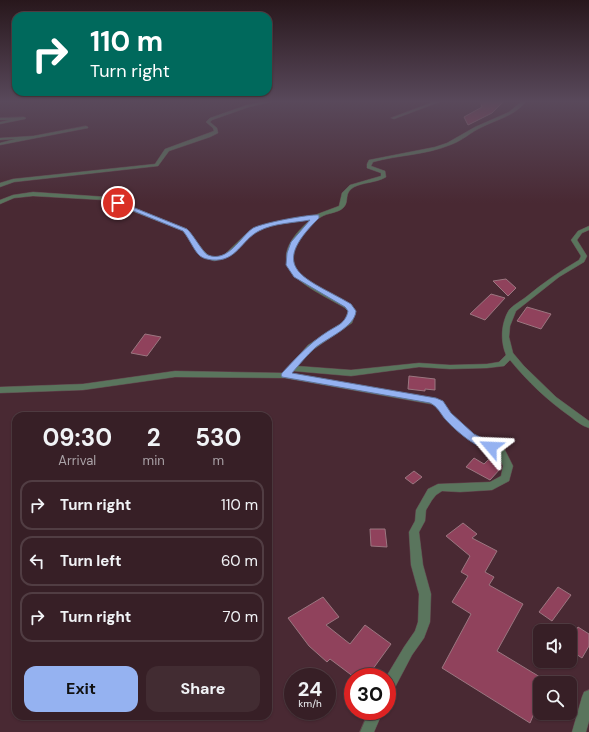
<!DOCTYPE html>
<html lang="en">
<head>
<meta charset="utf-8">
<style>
  body { margin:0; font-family:"DM Sans",sans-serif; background:#422c32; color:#f1f3f6; height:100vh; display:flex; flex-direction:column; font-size:15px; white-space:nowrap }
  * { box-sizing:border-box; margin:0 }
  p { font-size:13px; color:#aaa2a7 }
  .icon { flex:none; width:22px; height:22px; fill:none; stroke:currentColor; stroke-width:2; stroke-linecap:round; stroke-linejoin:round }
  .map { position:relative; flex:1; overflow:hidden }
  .details { position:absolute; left:12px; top:412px; width:260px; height:308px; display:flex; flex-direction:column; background:#371f26; border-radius:12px; box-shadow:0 1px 3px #0004,0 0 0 1px #513d43 }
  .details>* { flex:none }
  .banner { position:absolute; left:12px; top:12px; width:260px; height:84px; border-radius:12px; box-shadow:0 1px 3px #0004,0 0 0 1px #513d43; background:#00695c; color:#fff; overflow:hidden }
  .tools { position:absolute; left:533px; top:624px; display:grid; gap:8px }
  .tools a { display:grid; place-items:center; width:44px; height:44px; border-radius:8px; background:#371f26; box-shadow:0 1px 3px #0004,0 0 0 1px #513d43; font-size:20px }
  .speed { position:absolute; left:284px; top:668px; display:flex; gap:8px; font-size:20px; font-weight:700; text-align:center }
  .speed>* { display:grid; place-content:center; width:52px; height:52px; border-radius:50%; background:#371f26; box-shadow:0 1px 3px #0004,0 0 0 1px #513d43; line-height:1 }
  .speed small { font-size:10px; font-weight:400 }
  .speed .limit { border:6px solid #d22; background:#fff; color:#111 }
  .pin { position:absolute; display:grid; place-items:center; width:34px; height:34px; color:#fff; margin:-17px; border:2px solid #fff; border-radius:50%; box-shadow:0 1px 4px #0007 }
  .me { position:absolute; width:44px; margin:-22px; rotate:296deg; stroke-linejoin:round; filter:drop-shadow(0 0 3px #0008) }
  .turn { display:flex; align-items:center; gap:14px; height:84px; padding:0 12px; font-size:18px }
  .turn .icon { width:52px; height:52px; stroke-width:2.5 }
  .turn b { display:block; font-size:28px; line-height:34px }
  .eta { display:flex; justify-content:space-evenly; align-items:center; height:68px; text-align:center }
  .eta b { font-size:24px; font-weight:700; line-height:28px }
  .cta { display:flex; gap:8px; margin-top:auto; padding:8px 12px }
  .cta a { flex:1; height:46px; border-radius:12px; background:#95b2f1; color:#111; font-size:16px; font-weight:700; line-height:46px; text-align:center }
  .cta a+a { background:#422c32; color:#f1f3f6 }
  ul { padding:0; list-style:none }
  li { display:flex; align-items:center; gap:12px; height:50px; margin:0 8px 6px; padding:0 4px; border:2px solid #513d43; border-radius:12px }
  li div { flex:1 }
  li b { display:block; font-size:15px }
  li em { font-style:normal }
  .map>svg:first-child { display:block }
  .building { fill:#90425c; stroke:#9b7680 }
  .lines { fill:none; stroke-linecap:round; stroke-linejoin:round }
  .lane-casing { stroke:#63454e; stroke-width:1 }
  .street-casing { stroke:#63454e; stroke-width:1 }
  .lane { fill:#5a755d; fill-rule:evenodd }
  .street { fill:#5a755d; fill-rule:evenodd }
  .route { fill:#95b2f1; stroke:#61749d }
</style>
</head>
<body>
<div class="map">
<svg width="589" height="732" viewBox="0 0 589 732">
  <rect width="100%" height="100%" fill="#492933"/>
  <g class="building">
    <path d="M480 101H504L492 113 468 125 464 117 482 107Z"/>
    <path d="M506 279 516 288 508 296 493 281Z"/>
    <path d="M491 294 505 298 485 320 470 314Z"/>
    <path d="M527 307 551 314 541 329 517 321Z"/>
    <path d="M145 334 161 337 147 356 131 353Z"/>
    <path d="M409 376 435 379V390L425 389V391L408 389Z"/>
    <path d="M474 458 484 464 490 458 500 463 501 468 490 480 466 467Z"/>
    <path d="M414 471 422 477 413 484 405 478Z"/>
    <path d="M463 523 477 534 472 538 497 551 485 572 494 577 489 585 523 604 497 651 540 677V699L530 723 442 668 471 614 452 602 468 576 461 572 470 556 446 536Z"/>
    <path d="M370 529H385L387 547 371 546Z"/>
    <path d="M558 587 571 595 552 621 539 612Z"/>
    <path d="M323 597 339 617 326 625 350 644 365 625 391 644 367 677H354L330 659 327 662 309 646 288 618Z"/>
    <path d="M578 627 589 634V646L582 658 570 650V639Z"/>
  </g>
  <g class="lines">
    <g class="lane-casing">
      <path id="lane" d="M436 101H442L394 119 391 118Z"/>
    </g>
    <g class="street-casing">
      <g id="street">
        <path d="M267 101H275L249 107 212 120 210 122 217 128 218 133 210 137 169 151 158 166 14 182 0 187V183L13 179 155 164 165 149 214 131 213 128 206 122 210 118 247 105Z"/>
        <path d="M522 101H526C515 116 498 119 482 127 471 132 462 141 450 145 426 155 398 155 373 162L371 166 385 171 386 177C376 183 364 182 354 187 343 193 350 202 343 208 338 213 327 213 321 217 302 228 281 258 302 277 317 289 345 296 356 311L352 323 314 349 297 366 351 370 419 363 450 365 487 364 499 362 506 355C500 341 501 323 509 310 513 305 521 301 526 297 543 283 560 271 579 260L581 256 571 240 578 231 589 226V230L582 233 577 240 587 256 584 262 559 277 516 311 510 326 509 337 513 353 524 366 556 397 589 421V428C582 426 576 421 571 417 548 401 527 381 510 360L504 366 487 368 450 369 419 367 351 376 293 371 290 373 442 401 451 414 473 434 505 450 513 466 509 481 492 490 460 492 442 491 436 495 432 500 426 510 425 521 419 532 423 565 431 594 430 622 424 638 412 655 392 693 387 694 386 677 404 647 415 631 418 622 419 594 411 565 409 532 415 521 416 510 428 489 438 484 490 482 501 476 503 466 498 454 467 438 445 418 436 405 285 378 175 377 83 390 0 393V387L83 384 175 371 286 373 285 371 308 345 346 320 348 311 345 308C305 285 256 267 310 220L278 224 258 230 252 234 230 256 223 259 214 261 201 256 183 231 104 200 33 196 14 198 0 204V200L13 195 33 192 107 197 187 229 203 250 208 255 214 257 220 256 225 254 248 232 254 228 278 221 315 215 339 206 342 193 350 185 381 176V173L367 168V164L369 160 435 147 447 143 475 127 509 112Z"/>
        <path d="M24 117 26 118 25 119 0 124V122L9 120H0V118Z"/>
        <path d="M86 126 88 127V128L0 145V143L15 139 0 140V138L33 136Z"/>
        <path d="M589 690V721L586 732H572L582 697 584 692Z"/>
        <path d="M369 711H383L374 732H360Z"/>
      </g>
    </g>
    <use href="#lane" class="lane"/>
    <use href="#street" class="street"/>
  </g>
  <linearGradient id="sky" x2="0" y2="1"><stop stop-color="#28171c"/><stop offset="0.5" stop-color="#59495b"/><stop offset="1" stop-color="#59495b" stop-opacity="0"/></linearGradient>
  <rect width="589" height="203" fill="url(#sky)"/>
  <path class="route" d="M116 202H120L187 229C193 234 203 253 208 255 228 263 240 237 253 228 262 223 309 214 319 215V218C266 270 305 277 351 304L356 311C355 327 327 338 315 348 307 355 299 365 292 373L436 398 443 401 451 413 474 434 495 444 496 447 495 449C481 454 454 429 445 419 440 413 438 407 430 403L282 377 281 375 282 373C301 353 313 339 337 326 343 323 347 317 348 311L345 307 294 277 286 265 287 253 291 242 310 220C294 223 274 223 259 231 241 240 237 262 212 260 207 259 204 259 200 256 194 251 189 238 183 231L116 204Z"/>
</svg>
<div class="tools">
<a><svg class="icon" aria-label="sound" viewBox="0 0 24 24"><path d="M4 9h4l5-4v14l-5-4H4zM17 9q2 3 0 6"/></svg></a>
<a><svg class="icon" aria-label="search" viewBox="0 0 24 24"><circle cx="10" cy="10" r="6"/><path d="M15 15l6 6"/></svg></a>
</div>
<div class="speed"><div>24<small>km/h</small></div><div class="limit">30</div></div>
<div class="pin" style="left:118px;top:203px;background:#d93025"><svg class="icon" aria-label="arrive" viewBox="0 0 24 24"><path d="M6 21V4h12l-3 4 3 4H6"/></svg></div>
<svg class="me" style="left:491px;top:447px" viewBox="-20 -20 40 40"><path d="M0-17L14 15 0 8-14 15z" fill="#95b2f1" stroke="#fff" stroke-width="4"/></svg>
<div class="banner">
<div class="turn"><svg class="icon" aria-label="right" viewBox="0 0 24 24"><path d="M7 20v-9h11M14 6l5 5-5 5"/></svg><div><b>110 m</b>Turn right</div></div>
</div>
<section class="details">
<div class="eta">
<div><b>09:30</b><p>Arrival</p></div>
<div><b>2</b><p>min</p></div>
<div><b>530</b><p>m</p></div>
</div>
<ul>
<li><svg class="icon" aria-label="right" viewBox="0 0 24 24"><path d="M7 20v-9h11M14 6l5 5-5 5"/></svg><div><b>Turn right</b></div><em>110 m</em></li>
<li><svg class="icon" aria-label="left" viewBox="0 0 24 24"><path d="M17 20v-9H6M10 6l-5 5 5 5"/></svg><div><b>Turn left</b></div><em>60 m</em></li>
<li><svg class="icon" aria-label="right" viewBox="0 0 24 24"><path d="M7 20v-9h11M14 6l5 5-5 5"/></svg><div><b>Turn right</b></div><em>70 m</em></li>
</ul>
<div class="cta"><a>Exit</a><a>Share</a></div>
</section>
</div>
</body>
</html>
